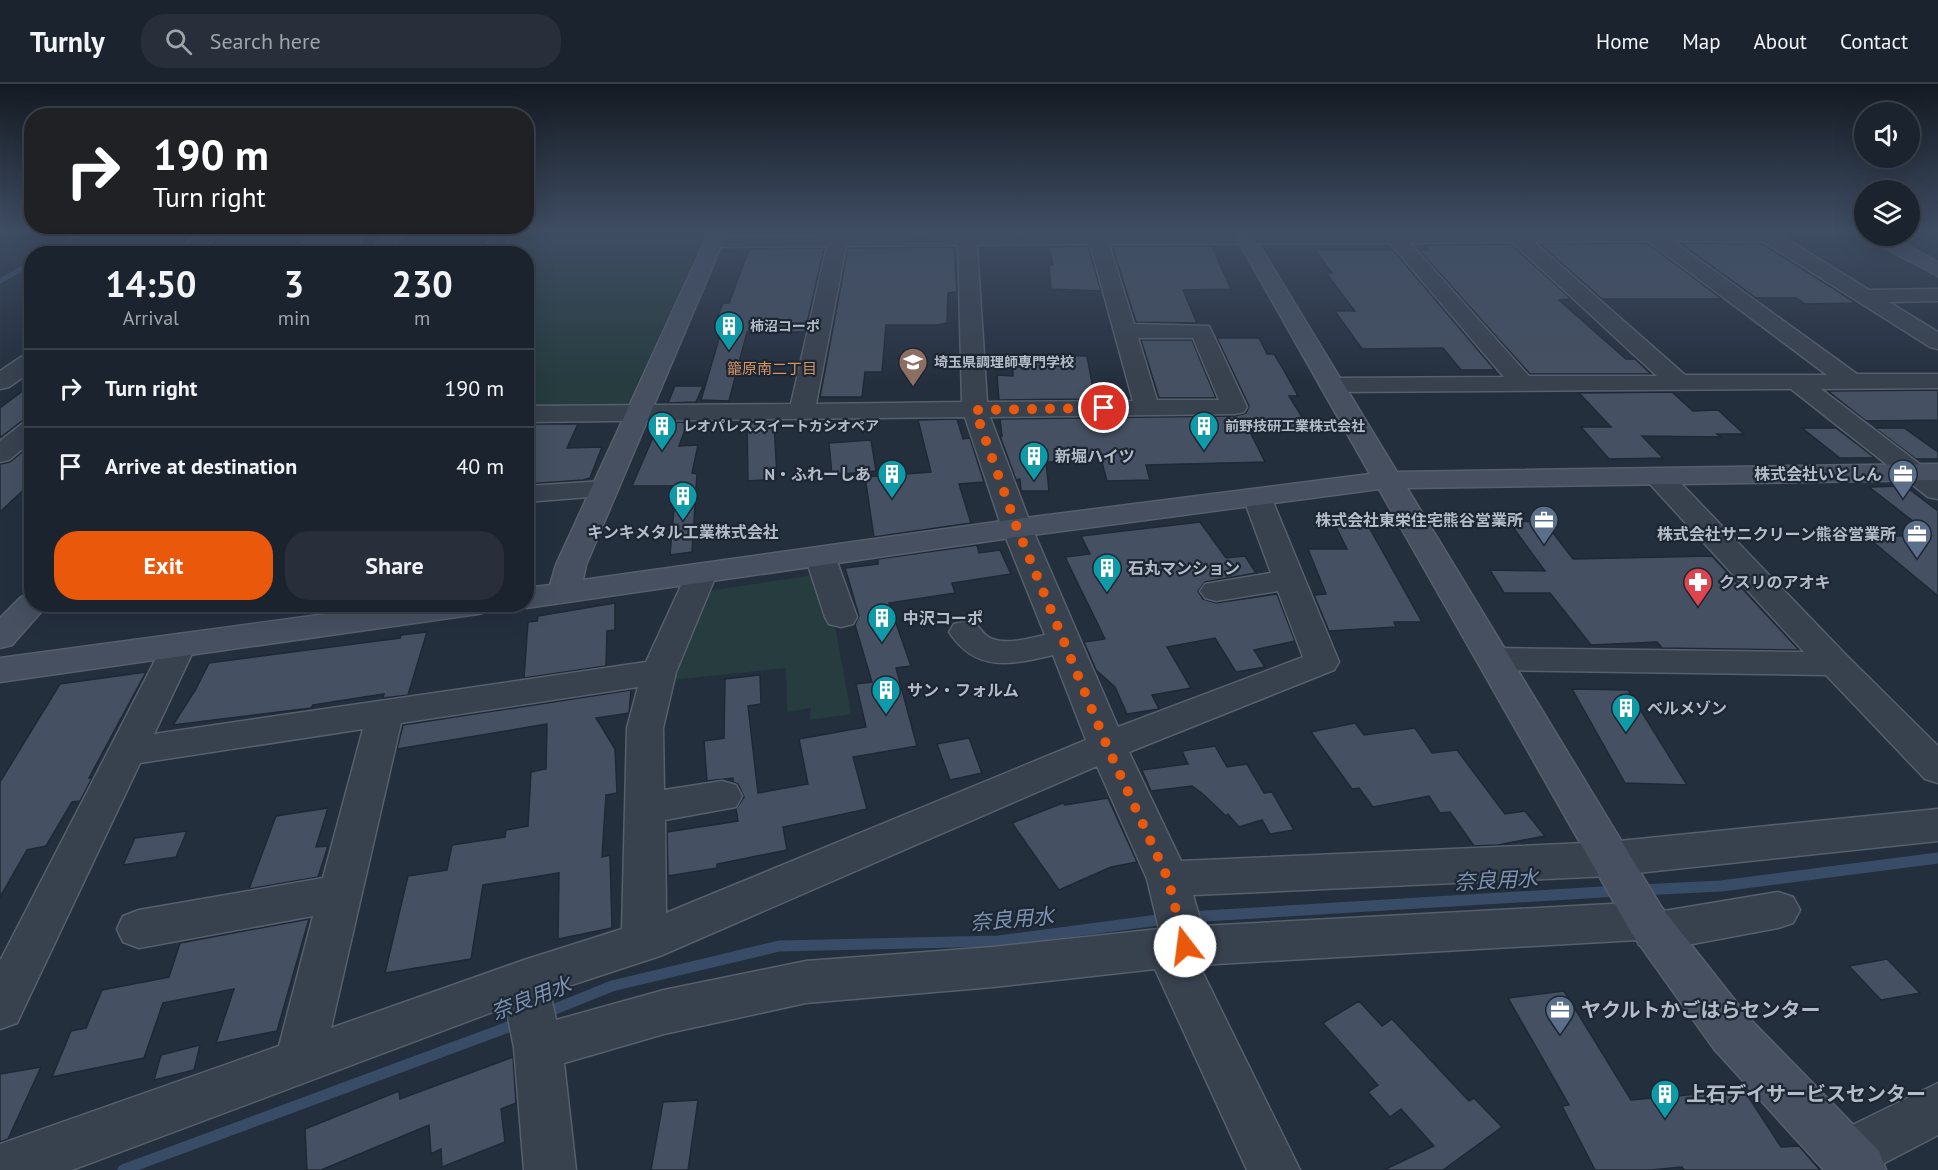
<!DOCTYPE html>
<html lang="en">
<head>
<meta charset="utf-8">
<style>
  body { margin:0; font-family:"PT Sans","Noto Sans JP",sans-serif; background:#282f3a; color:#f1f3f6; height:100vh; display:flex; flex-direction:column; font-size:22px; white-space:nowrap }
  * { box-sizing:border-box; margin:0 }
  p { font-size:20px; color:#a0a4aa }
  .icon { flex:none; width:33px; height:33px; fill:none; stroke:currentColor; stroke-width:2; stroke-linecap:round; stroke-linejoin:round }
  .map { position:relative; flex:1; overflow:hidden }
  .drawer { position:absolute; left:24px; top:162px; width:510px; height:366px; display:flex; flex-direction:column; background:#1b232e; border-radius:24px; box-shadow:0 6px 24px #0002,0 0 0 2px #39404a }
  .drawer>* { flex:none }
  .banner { position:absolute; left:24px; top:24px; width:510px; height:126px; border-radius:24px; box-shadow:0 6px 24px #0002,0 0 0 2px #39404a; background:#202124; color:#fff; overflow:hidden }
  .buttons { position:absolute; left:1854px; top:18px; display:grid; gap:12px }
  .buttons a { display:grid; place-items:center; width:66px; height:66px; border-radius:50%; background:#1b232e; box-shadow:0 6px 24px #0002,0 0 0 2px #39404a; font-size:30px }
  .pin { position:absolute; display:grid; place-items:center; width:51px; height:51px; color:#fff; margin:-26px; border:3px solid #fff; border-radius:50%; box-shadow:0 2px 6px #0007 }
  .me { position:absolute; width:66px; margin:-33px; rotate:345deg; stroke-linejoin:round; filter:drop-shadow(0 0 4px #0008) }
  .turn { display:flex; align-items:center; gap:21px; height:126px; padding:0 30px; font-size:27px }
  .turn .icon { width:78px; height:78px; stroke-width:2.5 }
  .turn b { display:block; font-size:42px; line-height:51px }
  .eta { display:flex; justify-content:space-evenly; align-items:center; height:102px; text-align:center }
  .eta b { font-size:36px; font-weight:700; line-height:42px }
  .cta { display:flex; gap:12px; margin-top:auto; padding:12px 30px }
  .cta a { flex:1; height:69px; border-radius:24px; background:#ea580c; color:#fff; font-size:24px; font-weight:700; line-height:69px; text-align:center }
  .cta a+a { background:#282f3a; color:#f1f3f6 }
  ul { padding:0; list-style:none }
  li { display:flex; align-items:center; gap:18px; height:78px; padding:0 30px; border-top:2px solid #39404a }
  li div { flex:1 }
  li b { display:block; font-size:22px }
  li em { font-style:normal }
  header { display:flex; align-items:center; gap:36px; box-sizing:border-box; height:84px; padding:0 30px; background:#1b232e; border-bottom:2px solid #39404a }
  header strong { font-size:28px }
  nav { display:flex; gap:33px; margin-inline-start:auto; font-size:21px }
  .search { width:420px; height:54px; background:#282f3a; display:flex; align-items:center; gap:15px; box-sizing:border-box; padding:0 21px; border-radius:24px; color:#a0a4aa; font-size:22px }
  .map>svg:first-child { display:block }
  .green { fill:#263c3f }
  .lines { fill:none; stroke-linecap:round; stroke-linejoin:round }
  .stream-far1 { stroke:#394c67; stroke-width:5 }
  .stream { stroke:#394c67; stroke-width:11 }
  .building { fill:#455162; stroke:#1f2835; stroke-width:1.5 }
  .street-casing { stroke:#565f6c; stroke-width:3 }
  .secondary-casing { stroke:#565f6c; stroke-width:3 }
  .street { fill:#38414e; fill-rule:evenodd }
  .secondary { fill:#465061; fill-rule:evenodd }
  .route { stroke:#ea580c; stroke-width:10; stroke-dasharray:0 18 }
  .labels { text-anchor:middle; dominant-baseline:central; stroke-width:4.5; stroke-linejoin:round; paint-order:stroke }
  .far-poi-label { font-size:14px; font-weight:bold; fill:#b4bcc9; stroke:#1d2633; text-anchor:start }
  .far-neighbourhood-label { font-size:15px; fill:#d59563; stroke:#1d2633 }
  .poi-label { font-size:16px; font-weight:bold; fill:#b4bcc9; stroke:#1d2633; text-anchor:start }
  .near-poi-label { font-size:20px; font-weight:bold; fill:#b4bcc9; stroke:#1d2633; text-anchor:start }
  .near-water-label { font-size:21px; font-style:italic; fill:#7c92b1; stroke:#1d2633 }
</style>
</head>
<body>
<header>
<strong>Turnly</strong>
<div class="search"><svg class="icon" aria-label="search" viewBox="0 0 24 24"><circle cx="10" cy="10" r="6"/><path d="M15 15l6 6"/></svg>Search here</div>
<nav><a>Home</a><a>Map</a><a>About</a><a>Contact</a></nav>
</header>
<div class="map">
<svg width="1938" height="1086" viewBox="0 0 1938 1086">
  <rect width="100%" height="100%" fill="#242f3e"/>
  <g class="green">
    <path d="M521 146H704L708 147 628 319 617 324 527 325 526 170H496L512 148Z"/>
    <path d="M813 491 836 547 851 630 810 636 811 624 787 628 786 584 673 596 709 507Z"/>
  </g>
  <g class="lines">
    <g class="stream-far1">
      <path d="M47 170 88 146"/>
      <path d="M0 197 32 179"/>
    </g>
    <g class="stream">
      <path d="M1640 806 1721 802 1938 774"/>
      <path d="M1188 833 1618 807"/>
      <path d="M545 929 612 902 779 862 999 857 1166 835"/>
      <path d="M123 1086 519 939"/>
    </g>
  </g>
  <g class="building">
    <path d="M376 146 352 168 288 169 311 147Z"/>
    <path d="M859 146H951V148L856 149Z"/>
    <path d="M1046 146H1147L1148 147H1046Z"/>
    <path d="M1647 159 1722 215H1602L1540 160Z"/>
    <path d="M1680 159 1763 160 1856 219 1805 220 1796 214H1756Z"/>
    <path d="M1511 160 1571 215 1559 216 1626 275H1635L1651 290H1530L1419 166H1428L1424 161Z"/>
    <path d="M1088 162 1101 207 1051 205 1049 181H1053L1049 163Z"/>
    <path d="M1112 162H1212L1231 205 1183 206 1197 239 1136 238Z"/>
    <path d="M954 163 957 208 948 209 947 239 938 241H886L882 288H865L862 313H820L848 164Z"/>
    <path d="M824 164 805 248H747L729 317 701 316 721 248H718L720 242H714L723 219H729L749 165Z"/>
    <path d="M1315 166H1393L1495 286H1461L1443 264 1362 265 1335 227H1355L1326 189H1332Z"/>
    <path d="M1217 254H1259L1267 270H1274L1282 283 1298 312H1289L1310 346 1250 348 1265 378 1146 381 1150 396 1107 397 1100 371 1059 372V378H1046L1049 407H1021L1020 395 1016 396 1000 352H1002L1000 335 1235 332 1246 329 1249 322Z"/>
    <path d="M1141 256H1192L1216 314H1159Z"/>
    <path d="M1058 271 1087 272 1095 315 999 316 997 291 1013 292 1012 273H1058Z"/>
    <path d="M32 300V334L22 337 0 354V324Z"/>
    <path d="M675 302H703L696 318 668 319Z"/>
    <path d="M1938 306V336L1866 337 1828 307Z"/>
    <path d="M1672 308 1693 327 1718 326 1744 350H1717L1721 353 1642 352 1663 374 1609 375 1581 343H1611L1579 309Z"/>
    <path d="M957 335 963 355 970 354 984 398 959 400 971 439 874 453 865 393 931 388 918 336Z"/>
    <path d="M774 337 777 395 748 397 747 339Z"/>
    <path d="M688 338 679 362 698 361 692 389 697 390 692 468 670 471 676 402H632L659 339Z"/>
    <path d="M526 340H578L567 364 602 363 590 394 583 396 526 400Z"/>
    <path d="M1802 344H1836L1875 374H1840Z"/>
    <path d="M1875 344H1904L1938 368V375H1916Z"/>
    <path d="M871 356 876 387 832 391 829 359Z"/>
    <path d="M21 369H32V398L0 428V380L10 378Z"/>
    <path d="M1905 402 1938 427V512L1867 453 1931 451 1869 403Z"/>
    <path d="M1329 429H1361L1422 538H1394L1396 543 1329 547 1314 511 1326 510 1308 465H1347Z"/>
    <path d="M1544 437 1573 475 1712 472 1799 566 1662 564 1657 558 1591 561 1550 509H1504L1490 486 1545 487 1509 438Z"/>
    <path d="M1200 438 1226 474 1245 472 1256 489 1205 498 1198 507 1203 515 1216 519 1277 510 1295 557 1254 566 1265 583 1236 588 1215 554 1167 563 1191 604 1152 611 1159 625 1127 630 1115 603 1096 586 1084 558 1105 555 1065 473 1090 470 1081 452Z"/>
    <path d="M977 461 979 469 1000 466 1011 490 952 499 955 509 889 519 911 582 896 584 917 662 853 673 867 725 783 743 787 766 717 780V784L668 792 667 748 738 737 736 725 744 713 738 700 733 698V694L707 697 704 657 724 654 725 595 760 591 761 620 748 622 758 709 808 700 799 655 866 643 856 600 872 598 855 541 859 532 845 484 878 480V475Z"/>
    <path d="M615 519V546L607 547 606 582 524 594 528 538 537 537 538 532Z"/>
    <path d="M427 548 408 611 383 614 384 610 313 621 311 624 173 641 196 605 209 579 400 554 401 551Z"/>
    <path d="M146 588 89 694H92L80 717 72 718 46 762 27 766 0 813V698L60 600Z"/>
    <path d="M1572 605 1628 606 1687 701 1625 699Z"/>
    <path d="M631 606 629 629 596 634 615 665 617 709 606 711 602 773 610 771 612 844 558 855 559 789 483 801 471 875 385 889 408 792 447 786 452 761 505 753 506 746 528 742 531 688 546 685 547 640 397 665 403 641Z"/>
    <path d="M1355 639 1364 651 1415 644 1432 669 1457 666 1505 730 1525 727 1545 752 1498 761 1474 762 1450 728 1440 729 1429 712 1373 723 1359 704 1352 705 1311 648Z"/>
    <path d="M969 654 982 689 950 696 937 660Z"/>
    <path d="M1215 662 1227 683 1247 680 1264 709 1272 708 1294 746 1270 750 1262 736 1239 743 1228 730 1226 732 1204 711 1192 702 1151 707 1142 686 1188 680 1182 667Z"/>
    <path d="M1108 714 1137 778 1111 783 1059 806 1012 739 1063 719 1065 721Z"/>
    <path d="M328 724 316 763 328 762 318 793 249 805 276 732Z"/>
    <path d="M187 747 176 773 123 781 135 754Z"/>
    <path d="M309 835 277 947 216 959 234 905 163 919 144 974 52 993 71 947 86 944 102 906 169 893 180 859Z"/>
    <path d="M1887 875 1920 909 1881 916 1849 882Z"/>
    <path d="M1564 907 1631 1016 1744 1006 1781 1063 1799 1062 1820 1086H1684L1682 1083 1651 1086H1595L1562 1022 1569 1021 1508 914Z"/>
    <path d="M1359 917 1382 942 1392 935 1469 1017 1474 1014 1502 1043 1443 1086H1384L1434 1062 1401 1025 1390 1033 1368 1008 1378 1001 1323 939Z"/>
    <path d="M200 961 194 986 154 996 161 971Z"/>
    <path d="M513 973 516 1019 501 1025 505 1058 442 1083 441 1065 431 1070 429 1041 321 1086H307L305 1045 399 1007 400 1015Z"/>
    <path d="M41 983 8 1055 0 1058V990Z"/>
    <path d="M698 1016 688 1086H651L663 1018Z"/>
  </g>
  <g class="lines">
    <g class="street-casing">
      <g id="street">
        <path d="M204 146H225L195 170H173Z"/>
        <path d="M498 146H516L498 170H479Z"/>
        <path d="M958 146H976L977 150 1759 146 1777 149 1869 206 1938 205V217L1889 218 1938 248V265L1930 263 1764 158 1673 157 1857 290H1938V304L1821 305 1938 394V415L1928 413 1791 305 1332 308 1323 306 1320 301 1323 296 1332 294 1504 293 1390 159 1109 160 1134 240 1209 242 1247 323 1244 328 1235 330 990 333 1032 444 1118 643 1303 573 1278 507 1216 517 1205 514 1200 507 1205 500 1271 489 1243 413 1247 407 1257 405 1267 407 1271 413 1339 578 1334 586 1129 668 1181 777 1609 758 1938 725V757L1609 792 1193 811 1202 842 1647 818 1662 824 1664 827 1778 808 1793 813 1800 826 1793 839 1778 844 1655 867 1639 861 1637 856 1199 881 1300 1086H1247L1155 885 993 903 806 919 664 950 564 979 576 1086H524L514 964 506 923 72 1086H0V1060L279 962 313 832 139 864 123 858 117 845 123 832 139 826 323 794 363 645 140 679 17 939 0 945V877L167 553 179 550 191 553 196 561 154 650 646 578 690 482 701 480 712 482 717 489 676 588 663 644 664 706 722 697 736 701 742 712 736 723 665 736 666 829 1086 656 1053 571C1011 581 976 589 949 548L954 540C985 532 975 551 996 556 1011 560 1030 554 1045 551L1002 444 965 333 526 338V322L791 320 827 162 714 163 707 161 705 157 707 153 958 150ZM1648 157 1827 291H1685L1534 158ZM1512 158 1657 292H1529L1410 159ZM1090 160 1133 317 987 318 977 161ZM958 161 962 318 816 320 846 162ZM1138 254H1193L1219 316H1157ZM638 603 627 644 622 845 524 876 331 944 401 639ZM1097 682 1147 795 1159 845 993 863 806 877 664 906 556 936 550 908 660 872Z"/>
        <path d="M32 269V287L9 303 0 305V287L24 271Z"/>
        <path d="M32 336V357L9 376 0 378V357L23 339Z"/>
        <path d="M1659 385 1669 387 1847 572 1938 662V699L1925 695 1826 591 1495 586 1483 583 1478 575 1483 567 1495 564 1804 568 1649 399 1645 393 1649 387Z"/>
        <path d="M604 397 614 399 618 405 614 411 526 418V402Z"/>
        <path d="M820 463 831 466 835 472 857 533 853 540 841 543 829 540 825 533 805 472 809 466Z"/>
        <path d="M1938 999V1051L1871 1086H1826L1820 1071 1828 1053Z"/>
      </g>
    </g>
    <g class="secondary-casing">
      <g id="secondary">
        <path d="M389 146H408L386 170H366Z"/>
        <path d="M710 146H728L586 481 583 496 1017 435 1370 390 1232 146H1250L1397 388 1938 380V396L1407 404 1662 824 1748 933 1879 1067 1886 1086H1824L1714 965 1632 850 1379 405 1017 453 526 524 515 521 526 520V504L550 501 556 481Z"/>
        <path d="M1868 152H1890L1938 178V192L1870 156Z"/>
        <path d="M32 510V520H48L12 561 0 564V534L21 513Z"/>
        <path d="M400 520H494L489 527 478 530 0 598V574Z"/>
      </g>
    </g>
    <use href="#street" class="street"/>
    <use href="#secondary" class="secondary"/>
  </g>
  <linearGradient id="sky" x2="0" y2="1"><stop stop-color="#141a22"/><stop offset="0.49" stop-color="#3f4d63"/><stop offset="1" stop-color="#3f4d63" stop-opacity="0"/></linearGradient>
  <rect width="1938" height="298" fill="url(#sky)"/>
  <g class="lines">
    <path class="route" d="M1104 324 975 326 1017 444 1107 662 1168 795 1185 862"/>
  </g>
  <defs>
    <g id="building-pin" transform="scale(1.5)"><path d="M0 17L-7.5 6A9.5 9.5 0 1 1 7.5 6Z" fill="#0f9aa8" stroke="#1d2633"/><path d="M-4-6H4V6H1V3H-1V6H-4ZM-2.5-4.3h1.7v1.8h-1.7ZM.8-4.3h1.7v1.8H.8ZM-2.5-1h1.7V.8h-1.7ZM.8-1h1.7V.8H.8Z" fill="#fff"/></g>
    <g id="university-pin" transform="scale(1.5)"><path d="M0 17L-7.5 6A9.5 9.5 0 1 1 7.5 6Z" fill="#8d6e63" stroke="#1d2633"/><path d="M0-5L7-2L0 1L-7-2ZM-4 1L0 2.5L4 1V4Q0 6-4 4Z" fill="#fff"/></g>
    <g id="office-pin" transform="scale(1.5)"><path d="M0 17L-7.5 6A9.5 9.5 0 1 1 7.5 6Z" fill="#5c6f8a" stroke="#1d2633"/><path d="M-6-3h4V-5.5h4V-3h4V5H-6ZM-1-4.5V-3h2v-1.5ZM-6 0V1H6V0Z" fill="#fff"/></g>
    <g id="pharmacy-pin" transform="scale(1.5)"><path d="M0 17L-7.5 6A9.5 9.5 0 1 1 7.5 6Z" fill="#e0444e" stroke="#1d2633"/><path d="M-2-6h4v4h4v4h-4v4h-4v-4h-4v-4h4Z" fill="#fff"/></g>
  </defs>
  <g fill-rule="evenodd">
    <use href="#building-pin" x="729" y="242"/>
    <use href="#university-pin" x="913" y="278"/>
    <use href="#building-pin" x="662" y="342"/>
    <use href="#building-pin" x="1204" y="342"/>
    <use href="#building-pin" x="1034" y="372"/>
    <use href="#building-pin" x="892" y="390"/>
    <use href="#office-pin" x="1903" y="390"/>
    <use href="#building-pin" x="683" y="412"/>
    <use href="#office-pin" x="1544" y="436"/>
    <use href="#office-pin" x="1917" y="450"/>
    <use href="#building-pin" x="1107" y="484"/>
    <use href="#pharmacy-pin" x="1698" y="498"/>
    <use href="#building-pin" x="882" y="534"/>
    <use href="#building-pin" x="886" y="606"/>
    <use href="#building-pin" x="1626" y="624"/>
    <use href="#office-pin" x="1560" y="926"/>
    <use href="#building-pin" x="1665" y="1010"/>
  </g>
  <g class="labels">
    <g class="far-poi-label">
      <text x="750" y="242">柿沼コーポ</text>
      <text x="934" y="278">埼玉県調理師専門学校</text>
      <text x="683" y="342">レオパレススイートカシオペア</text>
      <text x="1225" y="342">前野技研工業株式会社</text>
    </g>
    <g class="far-neighbourhood-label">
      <text x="772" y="284">籠原南二丁目</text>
    </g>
    <g class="poi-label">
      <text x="1055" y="372">新堀ハイツ</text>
      <text x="871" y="390" text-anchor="end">N・ふれーしあ</text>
      <text x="1882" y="390" text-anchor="end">株式会社いとしん</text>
      <text x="1523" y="436" text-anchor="end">株式会社東栄住宅熊谷営業所</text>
      <text x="683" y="448" text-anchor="middle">キンキメタル工業株式会社</text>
      <text x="1896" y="450" text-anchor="end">株式会社サニクリーン熊谷営業所</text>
      <text x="1128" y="484">石丸マンション</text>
      <text x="1719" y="498">クスリのアオキ</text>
      <text x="903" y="534">中沢コーポ</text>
      <text x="907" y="606">サン・フォルム</text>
      <text x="1647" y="624">ベルメゾン</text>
    </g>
    <g class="near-poi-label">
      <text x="1581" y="926">ヤクルトかごはらセンター</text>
      <text x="1686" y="1010">上石デイサービスセンター</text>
    </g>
    <g class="near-water-label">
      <text transform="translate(1496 796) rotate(-3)">奈良用水</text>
      <text transform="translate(1012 835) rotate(-5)">奈良用水</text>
      <text transform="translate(531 914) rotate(-21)">奈良用水</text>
    </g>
  </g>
</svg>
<div class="buttons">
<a><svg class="icon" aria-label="sound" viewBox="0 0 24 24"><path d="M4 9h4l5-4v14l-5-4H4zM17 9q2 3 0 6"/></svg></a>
<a><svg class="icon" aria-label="layers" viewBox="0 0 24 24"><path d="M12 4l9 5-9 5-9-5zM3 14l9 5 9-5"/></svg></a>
</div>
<div class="pin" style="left:1104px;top:324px;background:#d93025"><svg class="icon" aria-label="arrive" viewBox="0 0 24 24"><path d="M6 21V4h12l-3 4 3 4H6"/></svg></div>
<svg class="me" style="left:1185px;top:862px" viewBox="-20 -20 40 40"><circle r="19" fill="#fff"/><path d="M0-13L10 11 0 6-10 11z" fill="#ea580c"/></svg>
<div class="banner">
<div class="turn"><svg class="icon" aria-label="right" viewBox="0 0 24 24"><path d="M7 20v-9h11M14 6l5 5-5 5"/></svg><div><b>190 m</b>Turn right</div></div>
</div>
<section class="drawer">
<div class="eta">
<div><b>14:50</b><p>Arrival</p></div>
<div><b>3</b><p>min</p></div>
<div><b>230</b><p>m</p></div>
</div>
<ul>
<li><svg class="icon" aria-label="right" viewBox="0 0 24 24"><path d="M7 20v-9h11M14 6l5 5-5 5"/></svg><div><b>Turn right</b></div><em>190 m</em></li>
<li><svg class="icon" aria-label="arrive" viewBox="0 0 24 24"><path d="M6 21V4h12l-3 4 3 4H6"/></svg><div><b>Arrive at destination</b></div><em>40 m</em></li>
</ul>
<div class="cta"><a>Exit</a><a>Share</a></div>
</section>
</div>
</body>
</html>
